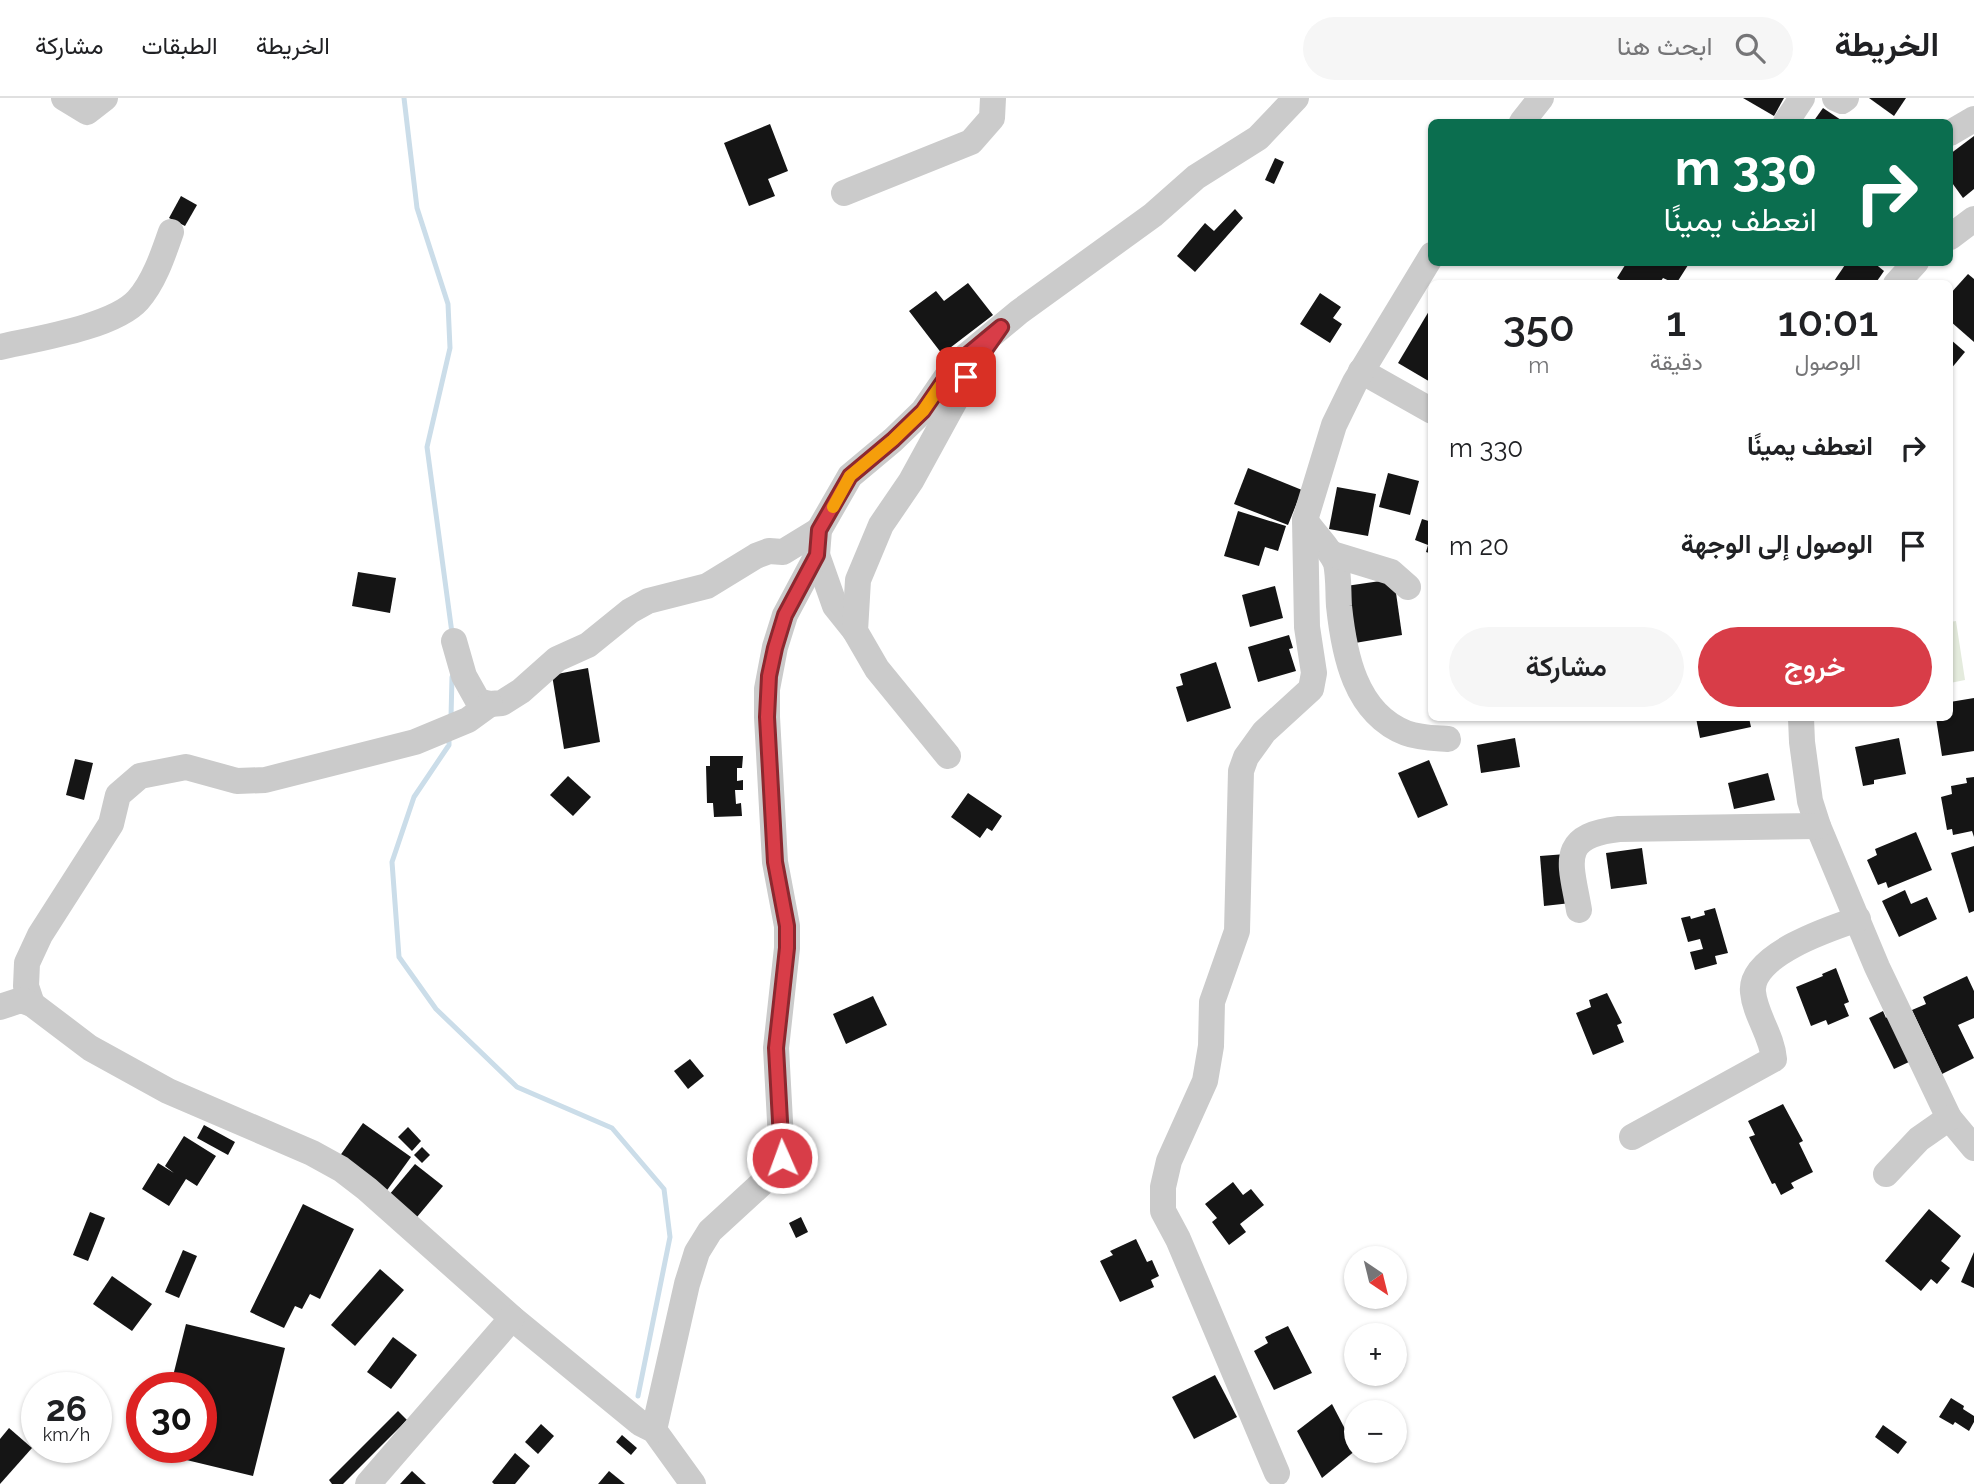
<!DOCTYPE html>
<html lang="ar">
<head>
<meta charset="utf-8">
<style>
  body { margin:0; font-family:Raleway,Vazirmatn,sans-serif; background:#f6f6f6; color:#202124; direction:rtl; height:100vh; display:flex; flex-direction:column; font-size:26px; white-space:nowrap }
  * { box-sizing:border-box; margin:0 }
  p { font-size:23px; color:#757577 }
  .icon { flex:none; width:38px; height:38px; fill:none; stroke:currentColor; stroke-width:2; stroke-linecap:round; stroke-linejoin:round }
  .map { position:relative; flex:1; overflow:hidden; direction:ltr }
  .details { position:absolute; left:1428px; top:182px; width:525px; height:441px; display:flex; flex-direction:column; background:#fff; border-radius:10px; box-shadow:0 2px 5px #0004; direction:rtl }
  .details>* { flex:none }
  .hud { position:absolute; left:1428px; top:21px; width:525px; height:147px; border-radius:10px; box-shadow:0 2px 5px #0004; direction:rtl; background:#0b6e4f; color:#fff; overflow:hidden }
  .needle { width:46px; rotate:145deg }
  .tools { position:absolute; left:1344px; top:1148px; display:grid; gap:14px }
  .tools a { display:grid; place-items:center; width:63px; height:63px; border-radius:50%; background:#fff; box-shadow:0 2px 5px #0004; font-size:35px }
  .speed { position:absolute; left:21px; top:1274px; display:flex; gap:14px; font-size:35px; font-weight:700; text-align:center }
  .speed>* { display:grid; place-content:center; width:91px; height:91px; border-radius:50%; background:#fff; box-shadow:0 2px 5px #0004; line-height:1 }
  .speed small { font-size:18px; font-weight:400 }
  .speed .limit { border:10px solid #d22; background:#fff; color:#111 }
  .pin { position:absolute; display:grid; place-items:center; width:60px; height:60px; color:#fff; margin:-30px; border-radius:14px; box-shadow:0 4px 10px #0006 }
  .me { position:absolute; width:77px; margin:-38px; rotate:358deg; stroke-linejoin:round; filter:drop-shadow(0 0 5px #0008) }
  .turn { display:flex; align-items:center; gap:24px; height:147px; padding:0 21px; font-size:32px }
  .turn .icon { width:91px; height:91px; stroke-width:2.5 }
  .turn b { display:block; font-size:49px; line-height:60px }
  .eta { display:flex; justify-content:space-evenly; align-items:center; height:119px; text-align:center }
  .eta b { font-size:42px; font-weight:600; line-height:49px }
  .button { display:flex; gap:14px; margin-top:auto; padding:14px 21px }
  .button a { flex:1; height:80px; border-radius:42px; background:#d83d48; color:#fff; font-size:28px; font-weight:600; line-height:80px; text-align:center }
  .button a+a { background:#f6f6f6; color:#202124 }
  ul { padding:0; list-style:none }
  li { display:flex; align-items:center; gap:21px; height:98px; padding:0 21px }
  li div { flex:1 }
  li b { display:block; font-size:26px }
  li em { font-style:normal }
  header { display:flex; align-items:center; gap:42px; box-sizing:border-box; height:98px; padding:0 35px; background:#fff; border-bottom:2px solid #e0e0e0 }
  header strong { font-size:33px }
  nav { display:flex; gap:38px; margin-inline-start:auto; font-size:24px }
  .search { width:490px; height:63px; background:#f6f6f6; display:flex; align-items:center; gap:18px; box-sizing:border-box; padding:0 24px; border-radius:38px; color:#757577; font-size:26px }
  .map>svg:first-child { display:block }
  .green { fill:#e4ebdd }
  .lines { fill:none; stroke-linecap:round; stroke-linejoin:round }
  .stream { stroke:#cbdde9; stroke-width:5 }
  .building { fill:#151515 }
  .minor { stroke:#cbcbcb; stroke-width:26 }
  .route-casing { stroke:#8c282f; stroke-width:18 }
  .route { stroke:#d83d48; stroke-width:12 }
  .slow { stroke:#f59e0b; stroke-width:12 }
</style>
</head>
<body>
<header>
<strong>الخريطة</strong>
<div class="search"><svg class="icon" aria-label="search" viewBox="0 0 24 24"><circle cx="10" cy="10" r="6"/><path d="M15 15l6 6"/></svg>ابحث هنا</div>
<nav><a>الخريطة</a><a>الطبقات</a><a>مشاركة</a></nav>
</header>
<div class="map">
<svg width="1974" height="1386" viewBox="0 0 1974 1386">
  <rect width="100%" height="100%" fill="#fff"/>
  <path class="green" d="M1956 523 1965 582 1950 585V524Z"/>
  <g class="lines">
    <g class="stream">
      <path d="M404 0 417 110 448 206 450 250 427 349 452 535"/>
      <path d="M451 619 452 579"/>
      <path d="M449 639V647L414 699 392 764 399 859 436 911 517 989 612 1030 664 1091 670 1139 638 1298"/>
    </g>
  </g>
  <g class="building">
    <path d="M1743 0H1784L1774 18Z"/>
    <path d="M1869 0H1906L1894 18Z"/>
    <path d="M1823 10 1844 24H1813Z"/>
    <path d="M770 26 788 73 768 81 775 98 749 108 724 45Z"/>
    <path d="M1974 38V91L1963 100 1950 82V56Z"/>
    <path d="M1275 60 1284 64 1274 86 1265 82Z"/>
    <path d="M181 98 197 107 185 128 169 120Z"/>
    <path d="M1235 111 1243 120 1195 174 1177 158 1205 125 1214 133Z"/>
    <path d="M1627 164H1690L1676 186 1663 180 1659 186H1626L1617 180Z"/>
    <path d="M1847 164H1873L1884 173 1875 186H1832Z"/>
    <path d="M1968 176 1974 181V244L1950 223V196Z"/>
    <path d="M968 185 993 217 942 256 909 213 936 193 944 203Z"/>
    <path d="M1320 195 1341 209 1333 220 1342 226 1330 245 1300 226Z"/>
    <path d="M1432 208V285L1398 265Z"/>
    <path d="M1950 241 1965 254 1950 272Z"/>
    <path d="M1248 370 1302 392 1288 427 1234 406Z"/>
    <path d="M1388 375 1419 383 1410 417 1379 409Z"/>
    <path d="M1337 389 1376 396 1368 438 1329 431Z"/>
    <path d="M1238 413 1286 428 1278 453 1265 449 1259 468 1224 458Z"/>
    <path d="M1422 421 1432 424V456L1426 454 1428 447 1415 442Z"/>
    <path d="M358 474 396 480 390 515 352 508Z"/>
    <path d="M1394 481 1402 537 1355 545 1346 488Z"/>
    <path d="M1275 488 1283 520 1250 529 1242 497Z"/>
    <path d="M1289 537 1293 550 1289 551 1296 573 1258 584 1248 549Z"/>
    <path d="M1216 564 1231 610 1187 624 1176 589 1183 587 1180 576Z"/>
    <path d="M588 570 600 644 564 651 552 577Z"/>
    <path d="M1974 600V653L1942 658 1936 620H1950V604Z"/>
    <path d="M1696 620H1749L1751 629 1700 640Z"/>
    <path d="M1515 640 1520 669 1481 675 1477 647Z"/>
    <path d="M1899 640 1906 676 1874 682V686L1863 688 1855 649Z"/>
    <path d="M710 658H743L742 670H737V683L743 682V692H735L736 706 741 705 742 718 714 719 713 705H707L706 668H710Z"/>
    <path d="M75 661 93 665 84 702 66 697Z"/>
    <path d="M1429 662 1448 707 1418 720 1398 675Z"/>
    <path d="M1768 675 1775 702 1734 711 1728 685Z"/>
    <path d="M568 678 591 699 573 718 550 697Z"/>
    <path d="M1974 679V739L1972 733 1953 737 1952 731 1947 732 1941 699 1952 696 1951 688 1967 685 1966 680Z"/>
    <path d="M968 695 1002 718 992 733 987 730 980 740 951 719Z"/>
    <path d="M1916 734 1932 772 1888 790 1886 784 1878 787 1867 762 1877 757 1875 751Z"/>
    <path d="M1974 748V813L1969 815 1951 755Z"/>
    <path d="M1642 750 1647 786 1611 791 1606 755Z"/>
    <path d="M1566 756 1571 805 1544 808 1540 758Z"/>
    <path d="M1905 792 1911 806 1927 799 1937 821 1899 839 1882 803Z"/>
    <path d="M1715 810 1728 855 1715 858 1717 866 1695 872 1690 854 1703 851 1700 841 1688 844 1681 820 1690 818 1691 821 1705 817 1704 813Z"/>
    <path d="M1836 870 1849 904 1844 906 1849 918 1828 927 1826 922 1811 928 1796 889 1823 878 1822 876Z"/>
    <path d="M1967 878 1974 893V920L1958 927 1974 960 1942 976 1912 912 1926 906 1923 899Z"/>
    <path d="M1607 895 1622 925 1617 927 1624 944 1593 957 1576 915 1591 909 1589 902Z"/>
    <path d="M873 898 887 927 846 946 833 916Z"/>
    <path d="M1883 913 1886 920 1888 918 1911 963 1894 971 1869 920Z"/>
    <path d="M690 961 704 978 688 991 674 973Z"/>
    <path d="M1783 1006 1803 1043 1799 1045 1813 1074 1791 1085 1794 1090 1781 1097 1775 1085 1772 1086 1749 1039 1755 1037 1748 1023Z"/>
    <path d="M363 1025 411 1059 385 1095 337 1062Z"/>
    <path d="M204 1027 235 1044 228 1057 197 1040Z"/>
    <path d="M408 1029 421 1043 412 1053 398 1039Z"/>
    <path d="M184 1038 216 1058 197 1088 186 1081 169 1108 142 1091 158 1065 174 1075 165 1068Z"/>
    <path d="M422 1049 430 1057 422 1065 414 1057Z"/>
    <path d="M415 1066 443 1088 417 1119 389 1097Z"/>
    <path d="M1233 1084 1243 1097 1251 1091 1264 1107 1240 1126 1246 1134 1229 1147 1212 1124 1217 1120 1205 1106Z"/>
    <path d="M303 1106 354 1131 320 1201 310 1196 302 1211 295 1208 284 1230 250 1214Z"/>
    <path d="M1929 1111 1961 1138 1941 1163 1950 1170 1937 1186 1931 1181 1921 1193 1885 1163Z"/>
    <path d="M90 1114 105 1120 88 1163 73 1157Z"/>
    <path d="M801 1119 808 1134 796 1140 789 1125Z"/>
    <path d="M1136 1141 1147 1164 1152 1162 1159 1178 1151 1182 1154 1189 1120 1204 1100 1163 1113 1157 1110 1153Z"/>
    <path d="M183 1152 197 1158 179 1200 165 1194Z"/>
    <path d="M1974 1154V1190L1961 1184Z"/>
    <path d="M380 1171 404 1192 355 1248 331 1227Z"/>
    <path d="M112 1178 152 1206 132 1233 93 1206Z"/>
    <path d="M186 1226 285 1250 253 1378 149 1353 150 1349H201V1290H170Z"/>
    <path d="M1288 1228 1312 1275 1274 1292 1254 1253 1268 1245 1265 1239Z"/>
    <path d="M393 1239 417 1257 391 1291 367 1274Z"/>
    <path d="M1215 1277 1237 1319 1194 1341 1172 1299Z"/>
    <path d="M1951 1300 1964 1308 1963 1311 1974 1318V1324L1969 1333 1955 1324 1953 1327 1939 1319Z"/>
    <path d="M1332 1306 1356 1352 1322 1380 1297 1333Z"/>
    <path d="M398 1313 407 1322 343 1386H332L329 1382Z"/>
    <path d="M541 1326 554 1338 538 1356 525 1344Z"/>
    <path d="M1883 1327 1907 1344 1898 1356 1875 1339Z"/>
    <path d="M9 1330 32 1350 0 1386V1341Z"/>
    <path d="M622 1337 637 1350 631 1357 616 1344Z"/>
    <path d="M515 1355 530 1368 515 1386H494L492 1384Z"/>
    <path d="M412 1373 426 1386H400Z"/>
    <path d="M609 1373 625 1386H598Z"/>
  </g>
  <g class="lines">
    <g class="minor">
      <path d="M64 0 87 14 105 0"/>
      <path d="M1835 0 1842 3 1846 0"/>
      <path d="M1522 24 1541 0"/>
      <path d="M1786 24 1802 0"/>
      <path d="M1950 35 1974 21"/>
      <path d="M844 95 971 44 992 20 993 0"/>
      <path d="M1950 139 1974 121"/>
      <path d="M1896 186 1916 164"/>
      <path d="M0 249C35 241 114 229 138 202 154 184 163 157 171 134"/>
      <path d="M1361 273 1432 313"/>
      <path d="M1305 422C1314 436 1329 449 1336 465 1339 479 1338 494 1339 508 1344 556 1355 615 1406 635 1419 640 1434 640 1448 641"/>
      <path d="M1332 456 1391 474 1408 489"/>
      <path d="M817 457 835 508 855 533"/>
      <path d="M454 543 464 578 478 603 490 606 502 605 521 593 557 561 588 547 630 513 648 503 707 488 756 458 769 453 783 454 819 432"/>
      <path d="M1801 620 1802 644 1810 703 1818 728 1877 869 1949 1020 1974 1050"/>
      <path d="M948 658 877 571 855 533 858 482 881 427 911 383 974 268"/>
      <path d="M1579 812C1571 765 1557 738 1619 731L1818 728"/>
      <path d="M32 906 26 888 27 865 40 837 111 726 118 697 140 678 186 669 237 683 265 682 415 644 468 622 490 606"/>
      <path d="M0 909 21 902 32 906 90 950 168 993 312 1055 341 1071 367 1091 512 1220 640 1325 654 1332 693 1386"/>
      <path d="M1632 1039 1774 961C1772 937 1755 917 1753 894 1749 857 1831 830 1858 821"/>
      <path d="M1886 1076 1919 1041 1949 1020"/>
      <path d="M654 1332 687 1186 697 1154 710 1133 771 1077 782 1060 776 950 787 850V828L775 764 767 619V591L775 549 785 517 817 457 819 432 850 378 893 342 923 313 954 268 1019 214 1153 117 1196 79 1258 40 1296 0"/>
      <path d="M1277 1375 1178 1141 1163 1113V1089L1169 1063 1205 983 1211 948 1212 904 1237 833 1241 673 1246 659 1264 634 1311 591 1314 575 1307 529 1305 422 1334 327 1355 284 1432 157"/>
      <path d="M368 1386 512 1220"/>
    </g>
  </g>
  <g class="lines">
    <g class="route-casing">
      <path id="route" d="M782 1060 776 950 787 850V828L775 764 767 619 769 578 775 550 785 517 817 457 819 432 850 378 893 342 923 313 954 268 1001 229 966 279"/>
    </g>
    <use href="#route" class="route"/>
    <path class="slow" d="M833 409 850 378 893 342 923 313 954 268 960 263"/>
  </g>
</svg>
<div class="tools">
<a><svg class="needle" viewBox="-14 -14 28 28"><path d="M0-13l5 13h-10z" fill="#e53935"/><path d="M0 13l5-13h-10z" fill="#757577"/></svg></a>
<a>+</a>
<a>−</a>
</div>
<div class="speed"><div>26<small>km/h</small></div><div class="limit">30</div></div>
<div class="pin" style="left:966px;top:279px;background:#d93025"><svg class="icon" aria-label="arrive" viewBox="0 0 24 24"><path d="M6 21V4h12l-3 4 3 4H6"/></svg></div>
<svg class="me" style="left:782px;top:1060px" viewBox="-20 -20 40 40"><circle r="17" fill="#d83d48" stroke="#fff" stroke-width="3"/><path d="M0-11L8 9 0 5-8 9z" fill="#fff"/></svg>
<div class="hud">
<div class="turn"><svg class="icon" aria-label="right" viewBox="0 0 24 24"><path d="M7 20v-9h11M14 6l5 5-5 5"/></svg><div><b>330 m</b>انعطف يمينًا</div></div>
</div>
<section class="details">
<div class="eta">
<div><b>10:01</b><p>الوصول</p></div>
<div><b>1</b><p>دقيقة</p></div>
<div><b>350</b><p>m</p></div>
</div>
<ul>
<li><svg class="icon" aria-label="right" viewBox="0 0 24 24"><path d="M7 20v-9h11M14 6l5 5-5 5"/></svg><div><b>انعطف يمينًا</b></div><em>330 m</em></li>
<li><svg class="icon" aria-label="arrive" viewBox="0 0 24 24"><path d="M6 21V4h12l-3 4 3 4H6"/></svg><div><b>الوصول إلى الوجهة</b></div><em>20 m</em></li>
</ul>
<div class="button"><a>خروج</a><a>مشاركة</a></div>
</section>
</div>
</body>
</html>
